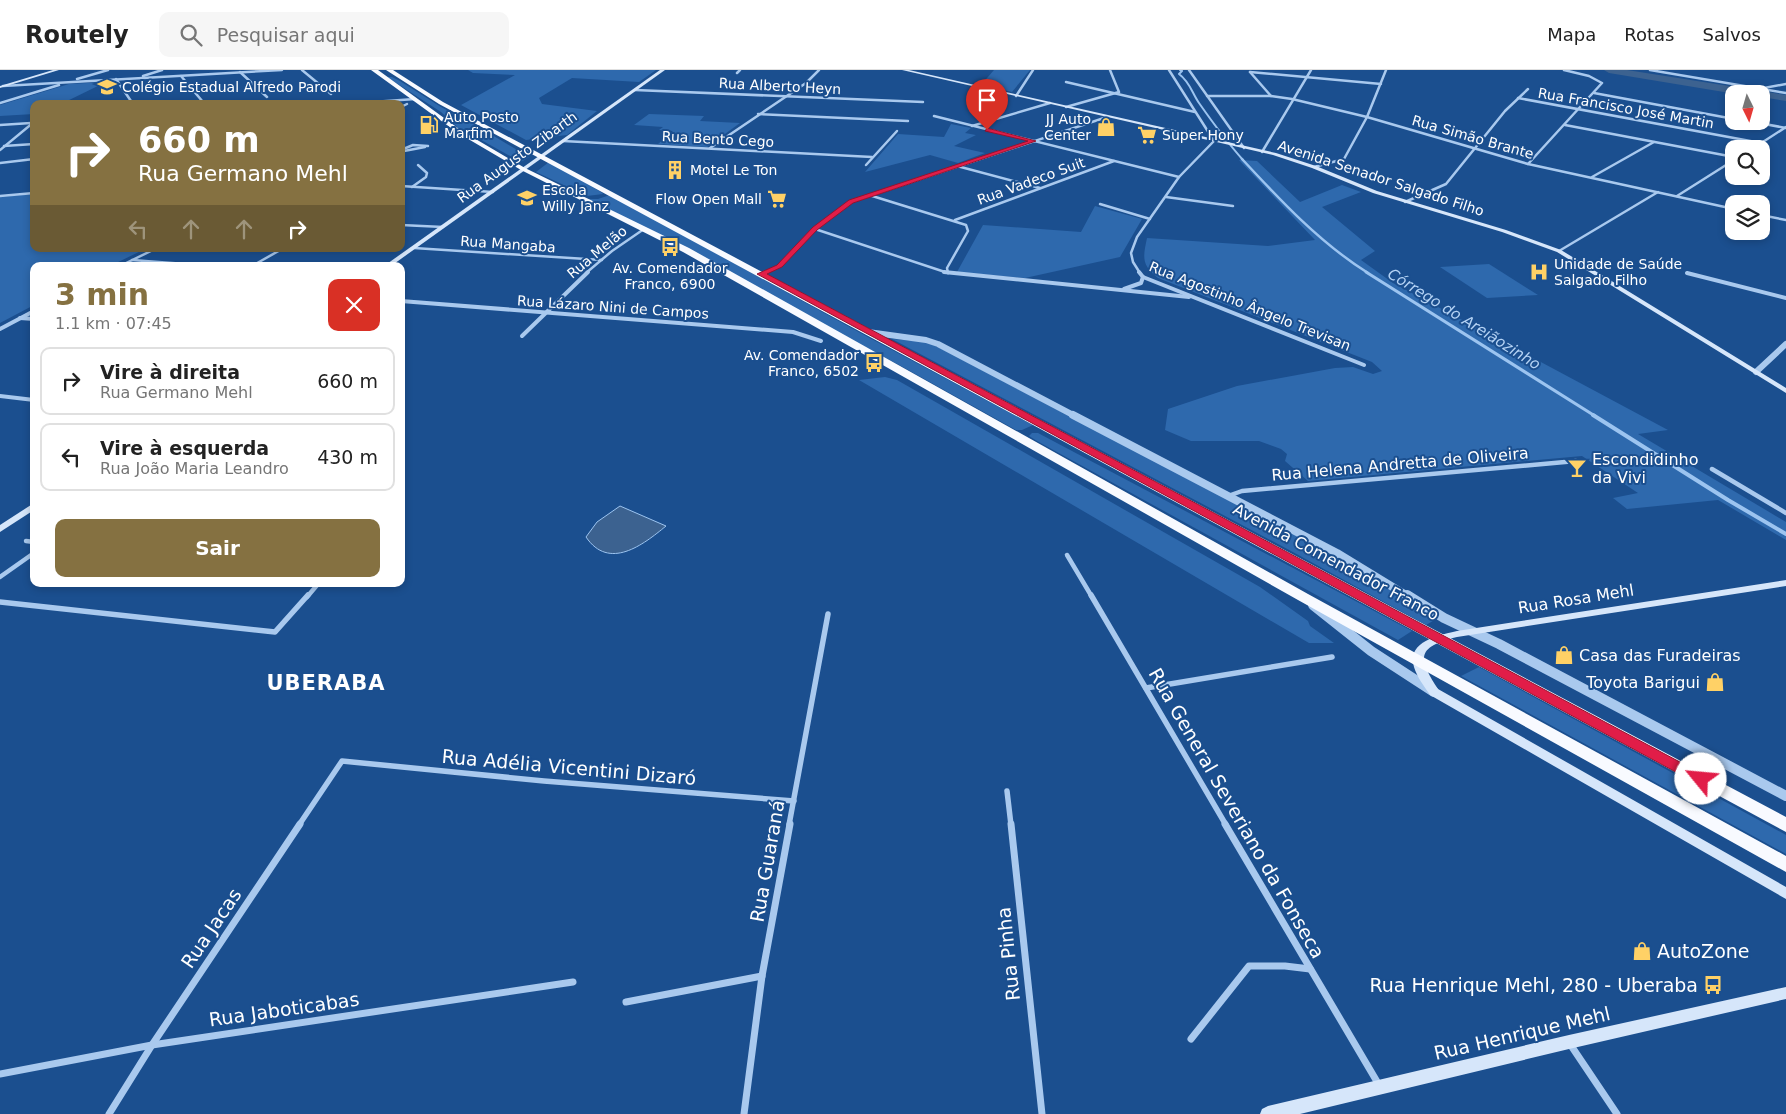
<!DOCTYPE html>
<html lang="pt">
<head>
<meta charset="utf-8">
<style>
  body { margin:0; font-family:"DejaVu Sans",sans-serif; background:#f6f6f6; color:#222; height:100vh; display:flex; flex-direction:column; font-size:19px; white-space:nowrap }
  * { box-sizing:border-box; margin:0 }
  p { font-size:16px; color:#767676 }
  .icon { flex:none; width:28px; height:28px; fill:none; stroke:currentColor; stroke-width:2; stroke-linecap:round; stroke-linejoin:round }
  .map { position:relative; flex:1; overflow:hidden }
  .drawer { position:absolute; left:30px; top:192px; width:375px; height:325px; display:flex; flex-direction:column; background:#fff; border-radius:10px; box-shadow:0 2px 8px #0003 }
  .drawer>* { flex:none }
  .hud { position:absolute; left:30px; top:30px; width:375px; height:152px; border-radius:10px; box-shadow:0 2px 8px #0003; background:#857141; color:#fff; overflow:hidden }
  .needle { width:32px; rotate:175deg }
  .fabs { position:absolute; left:1725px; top:15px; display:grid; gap:10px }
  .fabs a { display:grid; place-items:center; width:45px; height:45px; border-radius:10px; background:#fff; box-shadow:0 2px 8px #0003; font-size:25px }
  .pin { position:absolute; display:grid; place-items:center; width:42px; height:42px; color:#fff; margin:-51px -21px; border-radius:50% 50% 50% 0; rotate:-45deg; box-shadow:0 0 5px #0007 }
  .pin .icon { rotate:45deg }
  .me { position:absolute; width:55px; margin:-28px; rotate:298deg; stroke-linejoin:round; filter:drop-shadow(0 0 4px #0008) }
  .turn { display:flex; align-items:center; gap:18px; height:105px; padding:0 25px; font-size:22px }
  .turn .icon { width:65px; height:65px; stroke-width:2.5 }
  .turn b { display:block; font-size:35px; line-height:42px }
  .lanes { display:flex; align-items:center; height:48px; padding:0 25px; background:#0003; justify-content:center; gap:25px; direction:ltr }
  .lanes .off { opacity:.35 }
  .round { display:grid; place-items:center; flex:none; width:52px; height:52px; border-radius:10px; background:#f6f6f6 }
  .headline { display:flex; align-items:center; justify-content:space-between; height:85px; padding:0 25px }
  h1 { font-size:30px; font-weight:700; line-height:38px; color:#857141 }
  .action { display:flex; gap:10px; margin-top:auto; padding:10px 25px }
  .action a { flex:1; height:58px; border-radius:10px; background:#857141; color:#fff; font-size:20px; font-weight:700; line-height:58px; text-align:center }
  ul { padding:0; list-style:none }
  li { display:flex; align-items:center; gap:15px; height:68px; margin:0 10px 8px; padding:0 15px; border:2px solid #e0e0e0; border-radius:10px }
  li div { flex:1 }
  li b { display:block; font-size:19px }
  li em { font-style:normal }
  header { display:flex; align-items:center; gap:30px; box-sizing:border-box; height:70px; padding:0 25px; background:#fff; border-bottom:1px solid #e0e0e0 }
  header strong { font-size:24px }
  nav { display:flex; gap:28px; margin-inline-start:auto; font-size:18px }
  .search { width:350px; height:45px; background:#f6f6f6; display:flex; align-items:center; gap:12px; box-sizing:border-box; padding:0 18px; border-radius:10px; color:#767676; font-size:19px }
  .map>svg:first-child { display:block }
  .green { fill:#2e69ad }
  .water { fill:#3c6290; stroke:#9cc4f0 }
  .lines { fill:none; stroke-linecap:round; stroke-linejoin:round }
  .stream-far3 { stroke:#9cc4f0; stroke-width:2 }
  .stream-far2 { stroke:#9cc4f0; stroke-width:2.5 }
  .stream-far1 { stroke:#9cc4f0; stroke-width:3 }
  .stream { stroke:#9cc4f0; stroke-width:4 }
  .river { fill:#3c6290; fill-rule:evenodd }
  .minor-far4 { stroke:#a9c9ee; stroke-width:2.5 }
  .minor-far3 { stroke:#a9c9ee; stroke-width:4 }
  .minor-far2 { stroke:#a9c9ee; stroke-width:4.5 }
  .minor-far1 { stroke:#a9c9ee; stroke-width:5.5 }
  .minor { stroke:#a9c9ee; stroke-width:7 }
  .tertiary-far2 { stroke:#a9c9ee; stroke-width:6 }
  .tertiary-far1 { stroke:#a9c9ee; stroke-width:8 }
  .tertiary { stroke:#a9c9ee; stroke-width:10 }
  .secondary { fill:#d6e6fa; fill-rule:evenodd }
  .trunk { fill:#f8faff; fill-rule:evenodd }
  .route { fill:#e11d48; stroke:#92132f }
  .labels { text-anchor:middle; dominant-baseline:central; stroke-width:4; stroke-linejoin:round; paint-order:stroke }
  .far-street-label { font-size:14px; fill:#fff; stroke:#1b4f8f }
  .far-poi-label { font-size:14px; fill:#fff; stroke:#1b4f8f; text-anchor:start }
  .far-water-label { font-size:15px; font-style:italic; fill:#b5d3f5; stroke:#1b4f8f }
  .poi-label { font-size:16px; fill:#fff; stroke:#1b4f8f; text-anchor:start }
  .street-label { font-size:16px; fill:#fff; stroke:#1b4f8f }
  .near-street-label { font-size:19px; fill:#fff; stroke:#1b4f8f }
  .near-poi-label { font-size:19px; fill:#fff; stroke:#1b4f8f; text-anchor:start }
  .district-label { font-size:21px; font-weight:bold; letter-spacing:1px; fill:#fff; stroke:#1b4f8f }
</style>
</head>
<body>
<header>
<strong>Routely</strong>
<div class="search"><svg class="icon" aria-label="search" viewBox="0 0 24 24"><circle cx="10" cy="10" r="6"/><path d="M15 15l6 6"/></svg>Pesquisar aqui</div>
<nav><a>Mapa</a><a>Rotas</a><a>Salvos</a></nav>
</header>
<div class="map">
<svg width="1786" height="1044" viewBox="0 0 1786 1044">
  <rect width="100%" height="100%" fill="#1b4f8f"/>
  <g class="green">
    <path d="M468 0H656L639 12 572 8 539 28 542 34 597 41 567 65 526 70 461 35 515 5 473 3Z"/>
    <path d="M994 0H1030L1012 22 981 15Z"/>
    <path d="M387 7H392L400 11 441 37 486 61 474 63 468 67 441 42Z"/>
    <path d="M106 12 61 34H34V44L0 46V35L69 14Z"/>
    <path d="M649 44 704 46 700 51 740 53 707 77 658 74 673 61 659 60 663 57 634 55Z"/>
    <path d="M951 54 971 58 965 63 976 65 954 76 985 83 958 93 930 85 865 102 898 64 944 67Z"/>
    <path d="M481 64 492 65 529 87 521 92 474 66Z"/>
    <path d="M1239 90 1257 91 1300 132 1342 115 1361 122 1322 137 1375 181 1361 190 1393 213 1668 360 1638 364 1786 452V470L1718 430 1627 439 1613 428 1638 423 1582 386 1308 411 1285 391 1287 384 1281 379 1259 371H1191L1165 360 1168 339 1237 316 1335 298 1353 297 1373 304 1382 301 1372 292 1158 208C1141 195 1143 187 1147 168L1268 176 1315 170Z"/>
    <path d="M549 92 601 122 603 124 587 126 536 102Z"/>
    <path d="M34 124V179H145L110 196H34V235L0 253V127Z"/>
    <path d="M610 125 866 266 1033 355 1022 360H1016L901 296 587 129H598Z"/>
    <path d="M1095 136 1142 149 1120 187 1025 208 957 202 983 155 1081 162Z"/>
    <path d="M1489 194 1538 225 1487 228 1440 197Z"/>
    <path d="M892 269 927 272 944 280 1312 474 1438 548 1426 555 1291 481Z"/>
    <path d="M885 307 897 310 1260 517 1308 551 1310 556 1334 573H1309L859 310Z"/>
    <path d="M1032 363H1038L1412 561 1398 570 1037 371 1029 366Z"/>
    <path d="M1479 597 1786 765V784L1461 606Z"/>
  </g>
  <path class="water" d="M620 436 666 456C643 475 609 501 586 467L597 452Z"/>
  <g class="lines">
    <path class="stream-far3" d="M1180 0 1182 1 1179 4C1190 12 1192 23 1199 33 1213 53 1227 72 1243 90"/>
    <path class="stream-far2" d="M1242 89C1280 130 1320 173 1368 203"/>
    <path class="stream-far1" d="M1366 202 1595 346"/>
    <path class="stream" d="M1593 345 1728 430 1786 464"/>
    <path class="river" d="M1604 0H1627L1786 25V31L1761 27V24H1736L1609 3Z"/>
    <g class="minor-far4">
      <path d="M302 0 331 24"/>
      <path d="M1189 0 1244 78"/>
      <path d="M1650 0 1786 23"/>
      <path d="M240 2 267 27"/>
      <path d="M1250 2 1381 14"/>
      <path d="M1250 2 1271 26"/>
      <path d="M737 3 740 0"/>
      <path d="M143 6 162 0"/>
      <path d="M181 6 203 32"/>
      <path d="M77 9 108 0"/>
      <path d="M116 9 133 34"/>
      <path d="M1066 12 1195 42"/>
      <path d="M3 16 282 0"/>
      <path d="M1764 18 1786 14"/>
      <path d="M635 20 923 32"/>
      <path d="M1594 23 1734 49"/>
      <path d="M1016 26 1033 0"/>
      <path d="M1207 26H1271L1292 29 1367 47 1528 94 1734 139"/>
      <path d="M1518 28 1761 73"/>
      <path d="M0 33 59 15"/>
      <path d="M344 34 415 29"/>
      <path d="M401 37 407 34"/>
      <path d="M1066 37 1119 22 1110 0"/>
      <path d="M758 44 908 51"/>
      <path d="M934 46 1179 107"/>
      <path d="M1748 51 1786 58"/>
      <path d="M0 55 31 53"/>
      <path d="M1565 55 1734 87"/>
      <path d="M972 56 1050 33"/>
      <path d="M563 71 872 87"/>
      <path d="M4 76 34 74"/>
      <path d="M710 78 806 13 819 0"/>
      <path d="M1752 79 1786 57"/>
      <path d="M0 80 34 52"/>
      <path d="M401 80 413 75 428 76"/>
      <path d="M404 81 425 77"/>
      <path d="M1262 82 1311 0"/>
      <path d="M0 93 34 89"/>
      <path d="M1528 94 1602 13 1589 6 1564 0"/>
      <path d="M866 95 897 61"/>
      <path d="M957 96 1040 118"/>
      <path d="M1314 97 1344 89 1367 47 1386 0"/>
      <path d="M1592 107 1654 72"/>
      <path d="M401 116 493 122"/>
      <path d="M412 117 426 107 427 103 418 95"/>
      <path d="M869 125 966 155 968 161 947 198 948 203"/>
      <path d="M0 126 34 123"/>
      <path d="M1677 126 1734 90"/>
      <path d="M1166 127 1233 136"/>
      <path d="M1405 132 1446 114 1505 41 1528 19"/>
      <path d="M1100 134 1150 149"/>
      <path d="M1761 145 1786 150"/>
      <path d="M955 150 1114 91"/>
      <path d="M401 155 443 157"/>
      <path d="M815 159 948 203"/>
      <path d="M414 178 602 190"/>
      <path d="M1559 181 1658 122"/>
      <path d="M132 190 212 196"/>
      <path d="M120 196 155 179"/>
      <path d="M252 196 282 179"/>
      <path d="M586 203 612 181 644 159"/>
      <path d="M763 203 780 196 815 159 851 132 1107 47"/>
      <path d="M1140 203 1133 192 1131 183 1137 167 1179 107 1214 71 1169 0"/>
    </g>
    <g class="minor-far3">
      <path d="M944 202 1189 227"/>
      <path d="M1139 202 1143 207 1364 295"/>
      <path d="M1687 203 1786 228"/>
      <path d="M761 204 766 202"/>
      <path d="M1124 219 1141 213 1143 207"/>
      <path d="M401 231 793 262 821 271"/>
      <path d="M20 248 34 249"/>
      <path d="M0 259 34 241"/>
      <path d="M522 266 588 202"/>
      <path d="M0 326 34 330"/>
    </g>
    <g class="minor-far2">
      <path d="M1712 399 1786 443"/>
      <path d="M1228 426 1242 421 1576 391"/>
      <path d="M26 471 34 472"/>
      <path d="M1067 485 1092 527"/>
      <path d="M0 507 34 483"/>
      <path d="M307 527 318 514"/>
    </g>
    <g class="minor-far1">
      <path d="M1091 525 1226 755"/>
      <path d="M0 532 275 562 308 525"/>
      <path d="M1146 618 1332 587"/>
      <path d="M1007 721 1011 755"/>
      <path d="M299 755 342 691 544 711 794 731"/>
      <path d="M789 755 828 544"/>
    </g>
    <g class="minor">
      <path d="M1011 754 1042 1044"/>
      <path d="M1225 754 1379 1015"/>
      <path d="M626 932 762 906"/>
      <path d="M1191 969 1249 896H1285L1310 899"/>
      <path d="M1570 974 1617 1044"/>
      <path d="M0 1004 152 975 573 912"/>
      <path d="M109 1044 152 975 300 754"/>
      <path d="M744 1044 762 906 790 754"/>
    </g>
    <g class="tertiary-far2">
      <path d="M868 262 926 270 938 274 1075 346"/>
      <path d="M1756 302 1786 274"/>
    </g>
    <path class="tertiary-far1" d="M1073 345 1337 483 1409 527"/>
    <g class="tertiary">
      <path d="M1407 525 1444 548 1499 574 1786 726"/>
      <path d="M1313 535 1371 581 1434 622"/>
    </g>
    <g class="secondary">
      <path d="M53 0H59L0 18V16Z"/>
      <path d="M660 0H665L391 196H384Z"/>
      <path d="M902 0H909L1276 83 1316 96 1377 121 1506 160 1561 180 1786 318V323L1557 182 1502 162 1373 123 1312 98 1273 85Z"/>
      <path d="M34 433V440L0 462V455Z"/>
      <path d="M1786 510V516L1457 567C1417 577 1417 587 1438 619L1786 817V829L1430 625C1424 616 1417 607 1414 597 1406 571 1440 565 1457 561Z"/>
      <path d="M1786 917V929L1569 979 1300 1044H1260L1262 1039 1268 1036 1569 965Z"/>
    </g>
    <g class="trunk">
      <path d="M371 0H378L462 61 525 98 689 178 1308 524 1786 786V802L1298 530 683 182 521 100 458 63Z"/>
      <path d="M386 0H393L443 32 1786 747V762L439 34Z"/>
    </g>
  </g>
  <path class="route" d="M987 58 1036 71 853 133 817 160 782 197 767 204 1706 706 1708 709 1706 713H1696L757 204 777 195 813 157 849 130 1028 71 985 61Z"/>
  <defs>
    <g id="school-bare" transform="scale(1.5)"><path d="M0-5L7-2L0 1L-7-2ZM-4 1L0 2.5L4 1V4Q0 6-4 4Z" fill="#ffd166" stroke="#1b4f8f" stroke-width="2.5" paint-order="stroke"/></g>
    <g id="fuel-bare" transform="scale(1.5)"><path d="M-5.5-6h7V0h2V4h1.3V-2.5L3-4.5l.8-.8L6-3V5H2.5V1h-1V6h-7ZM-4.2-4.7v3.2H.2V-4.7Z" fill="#ffd166" stroke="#1b4f8f" stroke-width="2.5" paint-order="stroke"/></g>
    <g id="shop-bare" transform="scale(1.5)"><path d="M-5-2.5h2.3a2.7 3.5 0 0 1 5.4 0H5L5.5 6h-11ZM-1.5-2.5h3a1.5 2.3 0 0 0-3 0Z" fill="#ffd166" stroke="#1b4f8f" stroke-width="2.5" paint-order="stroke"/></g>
    <g id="supermarket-bare" transform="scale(1.5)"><path d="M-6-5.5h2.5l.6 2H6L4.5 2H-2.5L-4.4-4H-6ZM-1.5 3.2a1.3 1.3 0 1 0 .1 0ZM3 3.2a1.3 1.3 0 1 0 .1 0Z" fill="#ffd166" stroke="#1b4f8f" stroke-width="2.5" paint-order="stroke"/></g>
    <g id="building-bare" transform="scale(1.5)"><path d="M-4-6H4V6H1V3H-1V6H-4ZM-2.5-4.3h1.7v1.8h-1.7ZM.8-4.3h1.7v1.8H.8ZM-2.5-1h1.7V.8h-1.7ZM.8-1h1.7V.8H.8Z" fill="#ffd166" stroke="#1b4f8f" stroke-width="2.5" paint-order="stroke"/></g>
    <g id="bus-bare" transform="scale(1.5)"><path d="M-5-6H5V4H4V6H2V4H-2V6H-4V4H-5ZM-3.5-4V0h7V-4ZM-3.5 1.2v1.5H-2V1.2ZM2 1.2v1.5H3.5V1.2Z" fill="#ffd166" stroke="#1b4f8f" stroke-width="2.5" paint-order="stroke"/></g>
    <g id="hospital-bare" transform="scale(1.5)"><path d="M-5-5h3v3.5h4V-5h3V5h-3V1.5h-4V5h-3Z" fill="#ffd166" stroke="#1b4f8f" stroke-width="2.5" paint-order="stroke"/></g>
    <g id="bar-bare" transform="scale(1.5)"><path d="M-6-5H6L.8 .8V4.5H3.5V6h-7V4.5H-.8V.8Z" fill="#ffd166" stroke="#1b4f8f" stroke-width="2.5" paint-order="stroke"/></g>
  </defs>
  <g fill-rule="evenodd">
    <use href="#school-bare" x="107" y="17"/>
    <use href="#fuel-bare" x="429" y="55"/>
    <use href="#shop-bare" x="1106" y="57"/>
    <use href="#supermarket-bare" x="1147" y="65"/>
    <use href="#building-bare" x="675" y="100"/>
    <use href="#school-bare" x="527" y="128"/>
    <use href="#supermarket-bare" x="777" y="129"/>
    <use href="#bus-bare" x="670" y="177"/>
    <use href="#hospital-bare" x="1539" y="202"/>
    <use href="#bus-bare" x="874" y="293"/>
    <use href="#bar-bare" x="1577" y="398"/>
    <use href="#shop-bare" x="1564" y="585"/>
    <use href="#shop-bare" x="1715" y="612"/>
    <use href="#shop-bare" x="1642" y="881"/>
    <use href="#bus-bare" x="1713" y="915"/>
  </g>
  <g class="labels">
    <g class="far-street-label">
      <text transform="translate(780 16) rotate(3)">Rua Alberto Heyn</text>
      <text transform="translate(1626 38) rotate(10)">Rua Francisco José Martin</text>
      <text transform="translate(1473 67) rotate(16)">Rua Simão Brante</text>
      <text transform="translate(718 69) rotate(3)">Rua Bento Cego</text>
      <text transform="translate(517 87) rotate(-36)">Rua Augusto Zibarth</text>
      <text transform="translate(1381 108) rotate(18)">Avenida Senador Salgado Filho</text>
      <text transform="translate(1031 111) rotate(-20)">Rua Vadeco Suit</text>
      <text transform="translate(508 174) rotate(4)">Rua Mangaba</text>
      <text transform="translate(597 182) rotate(-40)">Rua Melão</text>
      <text transform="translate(1250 236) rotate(22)">Rua Agostinho Ângelo Trevisan</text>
      <text transform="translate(613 237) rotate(4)">Rua Lázaro Nini de Campos</text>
    </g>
    <g class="far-poi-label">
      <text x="122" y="17">Colégio Estadual Alfredo Parodi</text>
      <text x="444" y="47">Auto Posto<tspan x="444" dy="16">Marfim</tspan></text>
      <text x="1091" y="49" text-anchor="end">JJ Auto<tspan x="1091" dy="16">Center</tspan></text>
      <text x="1162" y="65">Super Hony</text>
      <text x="690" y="100">Motel Le Ton</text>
      <text x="542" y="120">Escola<tspan x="542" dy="16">Willy Janz</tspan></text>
      <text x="762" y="129" text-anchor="end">Flow Open Mall</text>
      <text x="1554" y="194">Unidade de Saúde<tspan x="1554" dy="16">Salgado Filho</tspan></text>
      <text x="670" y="198" text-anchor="middle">Av. Comendador<tspan x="670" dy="16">Franco, 6900</tspan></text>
      <text x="859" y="285" text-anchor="end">Av. Comendador<tspan x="859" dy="16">Franco, 6502</tspan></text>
    </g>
    <g class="far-water-label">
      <text transform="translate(1464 249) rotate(32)">Córrego do Areiãozinho</text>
    </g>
    <g class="poi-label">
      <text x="1592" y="389">Escondidinho<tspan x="1592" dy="18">da Vivi</tspan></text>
      <text x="1579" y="585">Casa das Furadeiras</text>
      <text x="1700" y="612" text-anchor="end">Toyota Barigui</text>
    </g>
    <g class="street-label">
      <text transform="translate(1400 394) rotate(-5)">Rua Helena Andretta de Oliveira</text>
      <text transform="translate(1336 492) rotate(28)">Avenida Comendador Franco</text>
      <text transform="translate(1576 529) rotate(-9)">Rua Rosa Mehl</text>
    </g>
    <g class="near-street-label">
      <text transform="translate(569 697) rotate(5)">Rua Adélia Vicentini Dizaró</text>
      <text transform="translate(1237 743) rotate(60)">Rua General Severiano da Fonseca</text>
      <text transform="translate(767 791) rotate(-80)">Rua Guaraná</text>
      <text transform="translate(211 858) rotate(-56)">Rua Jacas</text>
      <text transform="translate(1008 884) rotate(-96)">Rua Pinha</text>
      <text transform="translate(284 939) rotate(-8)">Rua Jaboticabas</text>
      <text transform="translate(1522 963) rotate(-13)">Rua Henrique Mehl</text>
    </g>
    <g class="near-poi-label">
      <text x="1657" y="881">AutoZone</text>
      <text x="1698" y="915" text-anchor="end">Rua Henrique Mehl, 280 - Uberaba</text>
    </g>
    <g class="district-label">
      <text x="326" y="613">UBERABA</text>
    </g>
  </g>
</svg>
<div class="fabs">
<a><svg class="needle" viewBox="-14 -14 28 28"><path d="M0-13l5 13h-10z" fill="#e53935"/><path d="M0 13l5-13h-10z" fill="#767676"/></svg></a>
<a><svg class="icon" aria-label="search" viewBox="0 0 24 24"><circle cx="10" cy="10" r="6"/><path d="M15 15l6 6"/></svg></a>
<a><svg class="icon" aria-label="layers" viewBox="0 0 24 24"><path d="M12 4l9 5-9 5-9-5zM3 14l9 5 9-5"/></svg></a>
</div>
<div class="pin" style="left:987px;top:60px;background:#d93025"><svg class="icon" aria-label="arrive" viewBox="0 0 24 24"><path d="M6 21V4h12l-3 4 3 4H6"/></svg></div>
<svg class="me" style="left:1701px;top:709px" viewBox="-20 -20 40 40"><circle r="19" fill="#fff"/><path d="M0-13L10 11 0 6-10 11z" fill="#e11d48"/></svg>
<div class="hud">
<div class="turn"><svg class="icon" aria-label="right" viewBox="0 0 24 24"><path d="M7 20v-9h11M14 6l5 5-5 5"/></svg><div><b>660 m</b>Rua Germano Mehl</div></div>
<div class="lanes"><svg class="icon off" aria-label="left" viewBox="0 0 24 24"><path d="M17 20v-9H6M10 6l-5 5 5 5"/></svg><svg class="icon off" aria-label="ahead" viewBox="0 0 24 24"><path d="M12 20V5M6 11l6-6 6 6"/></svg><svg class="icon off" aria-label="ahead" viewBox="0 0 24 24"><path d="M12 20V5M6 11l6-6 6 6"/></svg><svg class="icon" aria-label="right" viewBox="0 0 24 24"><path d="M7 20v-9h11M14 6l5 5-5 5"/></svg></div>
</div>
<section class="drawer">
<div class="headline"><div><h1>3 min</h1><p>1.1 km · 07:45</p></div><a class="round" style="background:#d93025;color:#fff"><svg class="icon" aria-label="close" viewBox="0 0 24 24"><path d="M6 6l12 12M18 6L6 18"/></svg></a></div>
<ul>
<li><svg class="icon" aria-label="right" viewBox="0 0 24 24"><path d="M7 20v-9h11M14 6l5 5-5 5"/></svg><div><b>Vire à direita</b><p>Rua Germano Mehl</p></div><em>660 m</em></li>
<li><svg class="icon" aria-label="left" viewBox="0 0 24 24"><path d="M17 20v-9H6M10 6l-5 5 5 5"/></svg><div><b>Vire à esquerda</b><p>Rua João Maria Leandro</p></div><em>430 m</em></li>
</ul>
<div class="action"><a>Sair</a></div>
</section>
</div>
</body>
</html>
